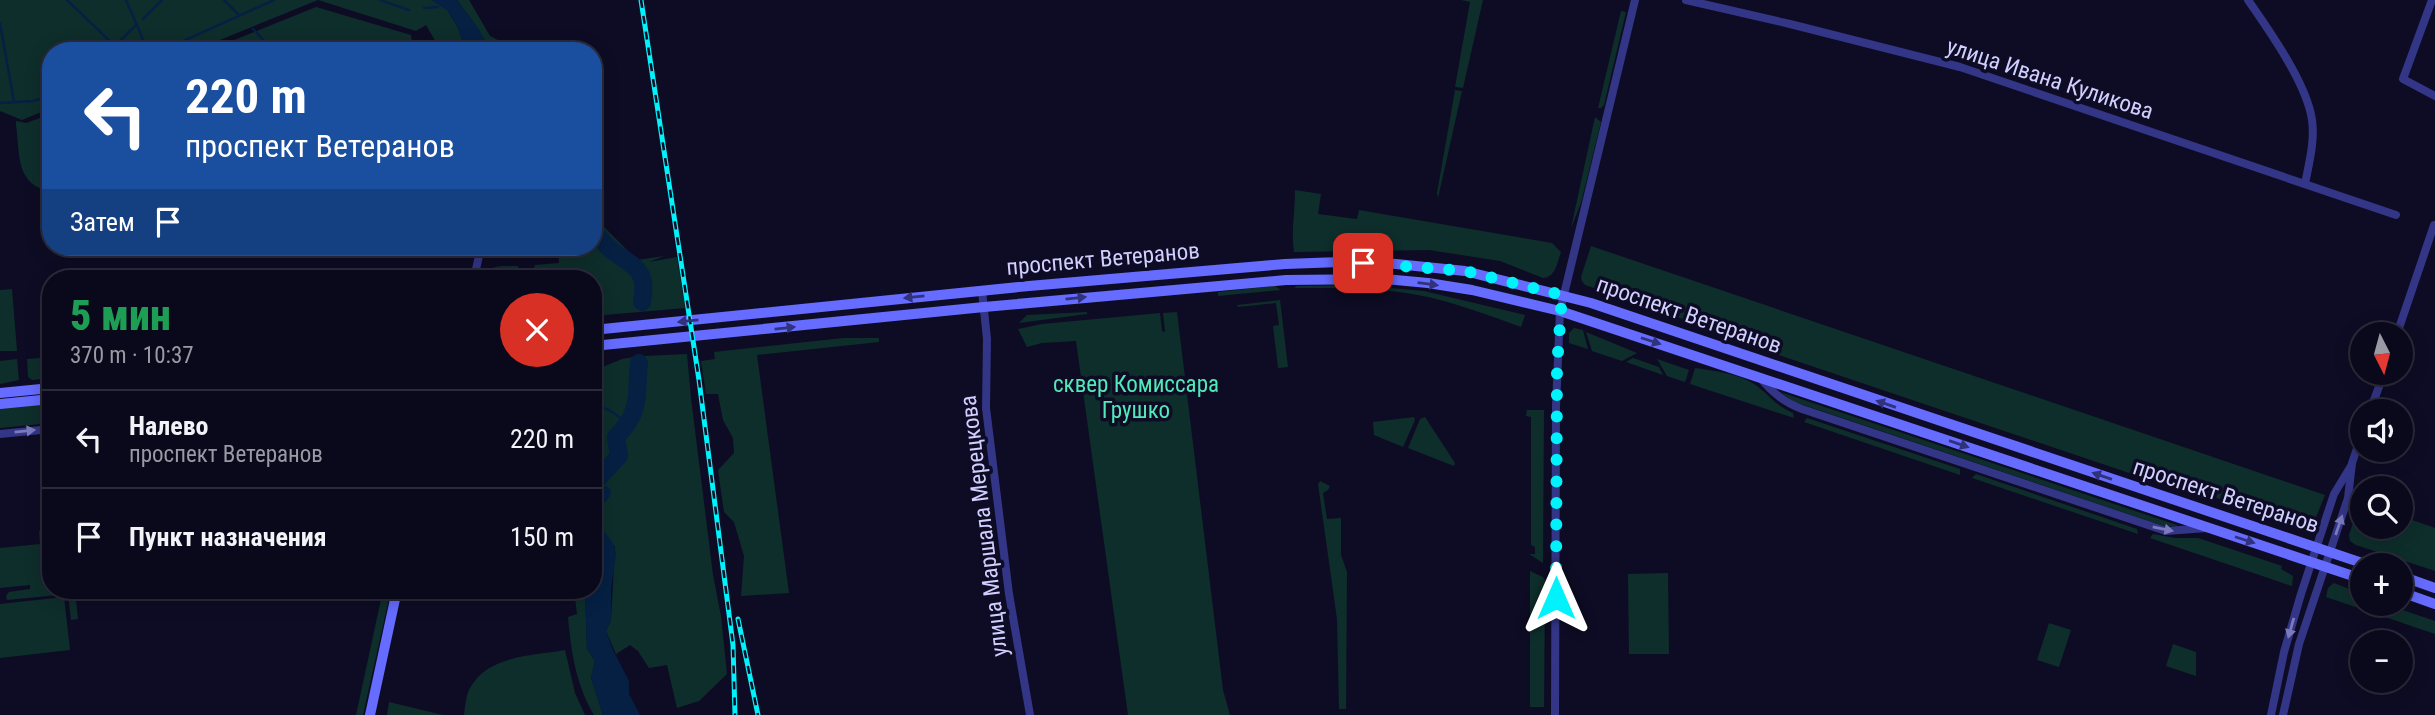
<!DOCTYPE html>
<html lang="ru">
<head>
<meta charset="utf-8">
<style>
  body { margin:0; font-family:"Roboto Condensed",sans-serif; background:#131224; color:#f1f3f6; height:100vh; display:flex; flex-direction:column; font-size:26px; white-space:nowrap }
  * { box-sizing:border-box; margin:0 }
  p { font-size:23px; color:#999aa3 }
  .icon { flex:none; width:38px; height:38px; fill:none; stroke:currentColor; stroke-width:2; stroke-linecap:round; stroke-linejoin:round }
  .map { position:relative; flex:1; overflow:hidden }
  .panel { position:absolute; left:42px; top:270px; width:560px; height:329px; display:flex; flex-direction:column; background:#0a091b; border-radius:28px; box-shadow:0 4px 18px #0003,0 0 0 2px #2a2a3a }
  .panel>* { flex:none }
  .guide { position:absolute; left:42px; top:42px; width:560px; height:214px; border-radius:28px; box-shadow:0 4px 18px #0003,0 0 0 2px #2a2a3a; background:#1a4fa0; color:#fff; overflow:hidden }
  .needle { width:46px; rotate:174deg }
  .buttons { position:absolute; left:2350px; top:322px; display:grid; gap:14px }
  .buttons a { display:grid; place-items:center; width:63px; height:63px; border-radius:50%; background:#0a091b; box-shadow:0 4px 18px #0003,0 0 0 2px #2a2a3a; font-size:35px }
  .pin { position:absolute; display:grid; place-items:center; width:60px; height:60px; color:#fff; margin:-30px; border-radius:14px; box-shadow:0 4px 10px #0006 }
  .me { position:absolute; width:77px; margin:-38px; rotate:0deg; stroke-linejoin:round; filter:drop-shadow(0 0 5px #0008) }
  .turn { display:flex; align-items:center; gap:24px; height:147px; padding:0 28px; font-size:32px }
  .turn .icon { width:91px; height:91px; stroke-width:2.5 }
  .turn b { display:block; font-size:49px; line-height:60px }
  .then { display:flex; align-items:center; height:66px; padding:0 28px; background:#0003; gap:14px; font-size:26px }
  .round { display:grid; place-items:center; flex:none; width:74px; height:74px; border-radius:37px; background:#131224 }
  .summary { display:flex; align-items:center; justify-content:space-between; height:119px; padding:0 28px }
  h1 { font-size:42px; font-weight:800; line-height:52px; color:#1e9e55 }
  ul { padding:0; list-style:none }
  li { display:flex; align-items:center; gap:21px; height:98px; padding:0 28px; border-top:2px solid #2a2a3a }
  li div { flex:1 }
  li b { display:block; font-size:26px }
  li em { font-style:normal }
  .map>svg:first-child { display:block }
  .green { fill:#0e2e2b }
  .water { fill:#052043 }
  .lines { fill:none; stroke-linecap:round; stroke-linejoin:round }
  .stream { stroke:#052043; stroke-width:2.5 }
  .river { stroke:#052043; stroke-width:18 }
  .street { stroke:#333587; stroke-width:8 }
  .secondary { stroke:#666cff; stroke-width:10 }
  .rail-casing { stroke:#00f2fa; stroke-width:5 }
  .rail { stroke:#0e0c24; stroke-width:2.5; stroke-dasharray:8; stroke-linecap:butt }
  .oneway { fill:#31327c }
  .oneway2 { fill:#7a7abd }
  .route { stroke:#00f2fa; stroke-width:12; stroke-dasharray:0 21.6 }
  .labels { text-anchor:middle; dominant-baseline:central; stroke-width:7; stroke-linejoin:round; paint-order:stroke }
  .street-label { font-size:23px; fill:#d1cfff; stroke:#0e0c24 }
  .park-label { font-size:23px; fill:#51e9b9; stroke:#0e0c24 }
</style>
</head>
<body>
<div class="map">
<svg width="2435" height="715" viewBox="0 0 2435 715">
  <rect width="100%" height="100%" fill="#0e0c24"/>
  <g class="green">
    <path d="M0 0H451L448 11 458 28 466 51H441L426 25 416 31 318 0 193 51H51V108L22 120 0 111Z"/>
    <path d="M457 0H469L490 36 504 43 506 51H491L477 27Z"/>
    <path d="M1461 0H1483L1463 88 1455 87 1470 2Z"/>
    <path d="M316 7 411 35 413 51H207Z"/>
    <path d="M1621 11 1626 12 1604 105 1601 108H1598Z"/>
    <path d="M1455 90 1462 91 1438 198 1437 193Z"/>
    <path d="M51 114V191C15 186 20 153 16 125V121L26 123Z"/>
    <path d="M1595 117 1601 122 1581 203 1571 228Z"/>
    <path d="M1295 190 1321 194 1318 214 1357 219 1359 210 1552 243 1561 252C1557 263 1556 277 1543 278L1500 261 1429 250 1294 252C1291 229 1295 213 1295 190Z"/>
    <path d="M593 210 598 215V221L637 260 664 256 649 262 677 257 685 308 593 316V278H480C488 264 503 266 518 266L519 270 534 268 535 265 559 263 558 247H593Z"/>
    <path d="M1591 246 2325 495 2312 527 2304 532 2262 513 2187 488 2156 482 1710 332 1669 313 1585 285 1582 281 1581 277Z"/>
    <path d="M1356 285 1424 291 1525 315 1521 327C1488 315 1456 303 1423 296 1380 287 1337 288 1294 288L1297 286Z"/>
    <path d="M1275 286 1281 290 1218 296V292Z"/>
    <path d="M12 289 17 351H0V290Z"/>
    <path d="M1280 300 1288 367 1278 368 1273 326 1279 325 1276 303 1238 307 1237 305Z"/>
    <path d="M1087 312V314L1019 323 1027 315Z"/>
    <path d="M1177 312 1223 690 1230 715H1128L1076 341 1042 343 1027 347 1018 329 1042 324 1160 313 1162 331 1165 332 1163 313Z"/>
    <path d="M1574 328 1583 330 1588 349 1569 343V333Z"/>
    <path d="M1586 332 1637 353 1622 361 1592 351Z"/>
    <path d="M843 338H879V342L757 355 789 593 741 596 744 556 734 522 724 512 718 470 734 453 733 438 723 420 718 394H706L701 361 715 359 714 352Z"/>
    <path d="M687 354 691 398 713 575 721 616 727 674 699 701 677 708 667 665 649 668 638 651 630 645 616 654 606 631 611 620 615 547 599 525 595 508 604 504 606 486 601 491 599 486 624 456 620 438 641 415 644 356Z"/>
    <path d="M51 357V378L32 380 28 377 27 359Z"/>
    <path d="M634 357C639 388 635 413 614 437L616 454 593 481V371L622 359Z"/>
    <path d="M1633 358 1659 367 1663 375 1626 362Z"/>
    <path d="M17 359 19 380 0 384V361Z"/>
    <path d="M1657 359 1689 370 1685 382 1667 376Z"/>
    <path d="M1695 368C1714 371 1737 373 1754 384 1769 394 1774 405 1793 413L1794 418 1690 384Z"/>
    <path d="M1780 392 2177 525V526H2164L1795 402Z"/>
    <path d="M51 403V423L0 428V408Z"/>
    <path d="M1527 410H1544L1543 563 1529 554H1535V547L1531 545V417L1526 416Z"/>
    <path d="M1414 417 1415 420 1403 447 1374 435 1373 422Z"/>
    <path d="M1425 417 1455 463 1454 466 1408 448 1420 419Z"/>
    <path d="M1807 418 1960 469V475L1804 422Z"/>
    <path d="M1976 474 2137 529 2138 534 1972 478Z"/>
    <path d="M1320 481 1330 486 1328 490 1323 493 1327 519 1341 518V555L1347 572 1346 709H1339L1337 619 1318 484Z"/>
    <path d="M2360 502 2362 503V527H2401V516L2435 528V571L2356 545 2350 541 2349 535Z"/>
    <path d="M51 529V590H75L78 619 71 620 68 594 7 600 6 596 9 592 30 589V585L0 588V548L40 544 39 531Z"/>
    <path d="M2153 534 2175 538H2198L2282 566 2281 569 2293 576 2292 586 2150 538Z"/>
    <path d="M1530 571 1543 577 1545 580 1544 707H1530Z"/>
    <path d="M1668 573 1669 654H1629L1628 574Z"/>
    <path d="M2334 583 2362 594V604H2385L2435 621V634L2326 597 2328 588Z"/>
    <path d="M383 590H390L388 603 363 715H356Z"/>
    <path d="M574 590H585L587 649 595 661 591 678 603 715H594C576 685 571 651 568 617L577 614Z"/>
    <path d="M64 597 70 650 0 658V604Z"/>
    <path d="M2049 623 2071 630 2059 667 2037 660Z"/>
    <path d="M2173 644 2196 652V676L2166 666Z"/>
    <path d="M565 650 575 693 585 715H464C465 707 466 695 470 688 488 655 532 656 565 650Z"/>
    <path d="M389 702 443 715H387Z"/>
  </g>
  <g class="water">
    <path d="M431 0H457L477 27 491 51H466L458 28 448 11Z"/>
    <path d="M606 486 611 490C610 501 603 504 594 508L593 495Z"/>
    <path d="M595 508 599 525 613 543 616 554 611 590V620L606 631 613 650 629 681V694L640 715H603L591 678 595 661 587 649 585 590H593V511Z"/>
  </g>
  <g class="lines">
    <g class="stream">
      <path d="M67 0 115 46 136 25"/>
      <path d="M126 0 142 37 145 51"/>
      <path d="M224 0 239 15"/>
      <path d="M380 0 409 10"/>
      <path d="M424 8 438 7"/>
      <path d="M143 19 162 0"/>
      <path d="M0 23 14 102"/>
      <path d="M253 29 271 48 268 51"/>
      <path d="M161 51 274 0"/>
      <path d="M0 103 33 101 51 96"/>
      <path d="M593 405C608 408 617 413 627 426"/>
    </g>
    <g class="river">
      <path d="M593 231C600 238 606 246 614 252 636 268 648 271 642 302"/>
      <path d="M593 484 619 456 616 437C643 409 635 397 639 363"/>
      <path d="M593 505V509"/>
    </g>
    <g class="street">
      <path d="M1686 0 1790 24 1960 67 2396 215"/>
      <path d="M2248 0C2269 30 2307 84 2312 120 2315 141 2309 163 2305 184"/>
      <path d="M2432 0 2403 79 2435 96"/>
      <path d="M474 278 481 247"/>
      <path d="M982 291 987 339 986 408 1009 594 1030 715"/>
      <path d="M2397 334 2434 225"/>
      <path d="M1761 379C1773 393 1784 402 1802 409L2148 525 2166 531 2207 528"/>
      <path d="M2370 411 2384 373"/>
      <path d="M0 434 51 429"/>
      <path d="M1555 715 1556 406 1560 311 1635 0"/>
      <path d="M2271 715 2284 652 2301 594 2334 494 2351 466"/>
      <path d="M2283 715 2299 644 2348 498 2352 463 2362 434"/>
    </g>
    <g class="secondary">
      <path d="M593 330 1029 286 1285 264 1340 262 1386 263 1465 271 1591 303 2368 565"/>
      <path d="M593 346 984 307 1286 280 1385 279 1428 283 1472 290 1560 311 2362 579"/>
      <path d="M0 393 51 388"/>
      <path d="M0 404 51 399"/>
      <path d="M2401 576 2435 588"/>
      <path d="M2401 592 2435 604"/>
      <path d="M370 715 397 590"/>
    </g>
    <g class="rail-casing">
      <g id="rail">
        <path d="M641 0 699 380 733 645 735 715"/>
        <path d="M738 619 758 715"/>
      </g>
    </g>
    <use href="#rail" class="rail"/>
  </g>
  <defs><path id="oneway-solid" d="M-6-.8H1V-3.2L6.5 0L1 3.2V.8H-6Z" transform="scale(1.75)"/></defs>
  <g class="oneway">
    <use href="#oneway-solid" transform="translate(1428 284) rotate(7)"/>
    <use href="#oneway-solid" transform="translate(914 297) rotate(174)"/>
    <use href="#oneway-solid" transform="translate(1076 298) rotate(-6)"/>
    <use href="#oneway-solid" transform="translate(688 321) rotate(174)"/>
    <use href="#oneway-solid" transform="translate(785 328) rotate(-6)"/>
    <use href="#oneway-solid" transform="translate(1651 341) rotate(18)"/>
    <use href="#oneway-solid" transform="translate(1886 404) rotate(-161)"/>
    <use href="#oneway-solid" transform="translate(1959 444) rotate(19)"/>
    <use href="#oneway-solid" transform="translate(2102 476) rotate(-161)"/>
    <use href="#oneway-solid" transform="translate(2245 540) rotate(18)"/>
  </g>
  <g class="oneway2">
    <use href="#oneway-solid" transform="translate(25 431) rotate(-6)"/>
    <use href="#oneway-solid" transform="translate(2339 525) rotate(-71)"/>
    <use href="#oneway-solid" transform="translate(2163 529) rotate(11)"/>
    <use href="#oneway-solid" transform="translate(2291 628) rotate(106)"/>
  </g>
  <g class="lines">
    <path class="route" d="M1363 263 1465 271 1562 295 1557 367 1556 598"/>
  </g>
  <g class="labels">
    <g class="street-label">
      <text transform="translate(2050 79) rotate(18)">улица Ивана Куликова</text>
      <text transform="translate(1103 259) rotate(-5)">проспект Ветеранов</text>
      <text transform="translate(1689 315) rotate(19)">проспект Ветеранов</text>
      <text transform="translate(2226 496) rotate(18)">проспект Ветеранов</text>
      <text transform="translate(984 526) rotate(-97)">улица Маршала Мерецкова</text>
    </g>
    <g class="park-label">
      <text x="1136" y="384">сквер Комиссара<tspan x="1136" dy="26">Грушко</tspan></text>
    </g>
  </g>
</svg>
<div class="buttons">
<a><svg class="needle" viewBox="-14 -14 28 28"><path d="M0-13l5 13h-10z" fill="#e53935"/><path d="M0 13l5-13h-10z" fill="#999aa3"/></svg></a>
<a><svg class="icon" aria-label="sound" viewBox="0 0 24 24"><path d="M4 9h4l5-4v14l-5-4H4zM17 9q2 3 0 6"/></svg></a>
<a><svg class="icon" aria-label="search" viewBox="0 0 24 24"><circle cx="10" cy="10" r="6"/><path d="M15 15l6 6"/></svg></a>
<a>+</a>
<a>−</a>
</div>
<div class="pin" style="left:1363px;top:263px;background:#d93025"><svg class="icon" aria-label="arrive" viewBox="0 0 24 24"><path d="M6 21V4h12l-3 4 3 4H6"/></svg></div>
<svg class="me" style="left:1556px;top:598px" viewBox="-20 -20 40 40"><path d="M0-17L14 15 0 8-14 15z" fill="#00f2fa" stroke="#fff" stroke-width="4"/></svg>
<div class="guide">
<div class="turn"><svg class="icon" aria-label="left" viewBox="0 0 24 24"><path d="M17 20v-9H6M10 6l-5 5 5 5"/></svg><div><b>220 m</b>проспект Ветеранов</div></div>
<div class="then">Затем<svg class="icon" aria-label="arrive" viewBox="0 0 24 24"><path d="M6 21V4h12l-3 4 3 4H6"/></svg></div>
</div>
<section class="panel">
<div class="summary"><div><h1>5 мин</h1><p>370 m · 10:37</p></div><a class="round" style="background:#d93025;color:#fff"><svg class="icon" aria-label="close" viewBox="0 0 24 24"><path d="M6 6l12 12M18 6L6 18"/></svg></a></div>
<ul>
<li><svg class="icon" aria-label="left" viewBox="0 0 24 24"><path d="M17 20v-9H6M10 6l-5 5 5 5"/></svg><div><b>Налево</b><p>проспект Ветеранов</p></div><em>220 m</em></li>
<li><svg class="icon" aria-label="arrive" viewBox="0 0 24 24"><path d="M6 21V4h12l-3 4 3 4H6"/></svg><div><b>Пункт назначения</b></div><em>150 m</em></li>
</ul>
</section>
</div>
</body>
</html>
